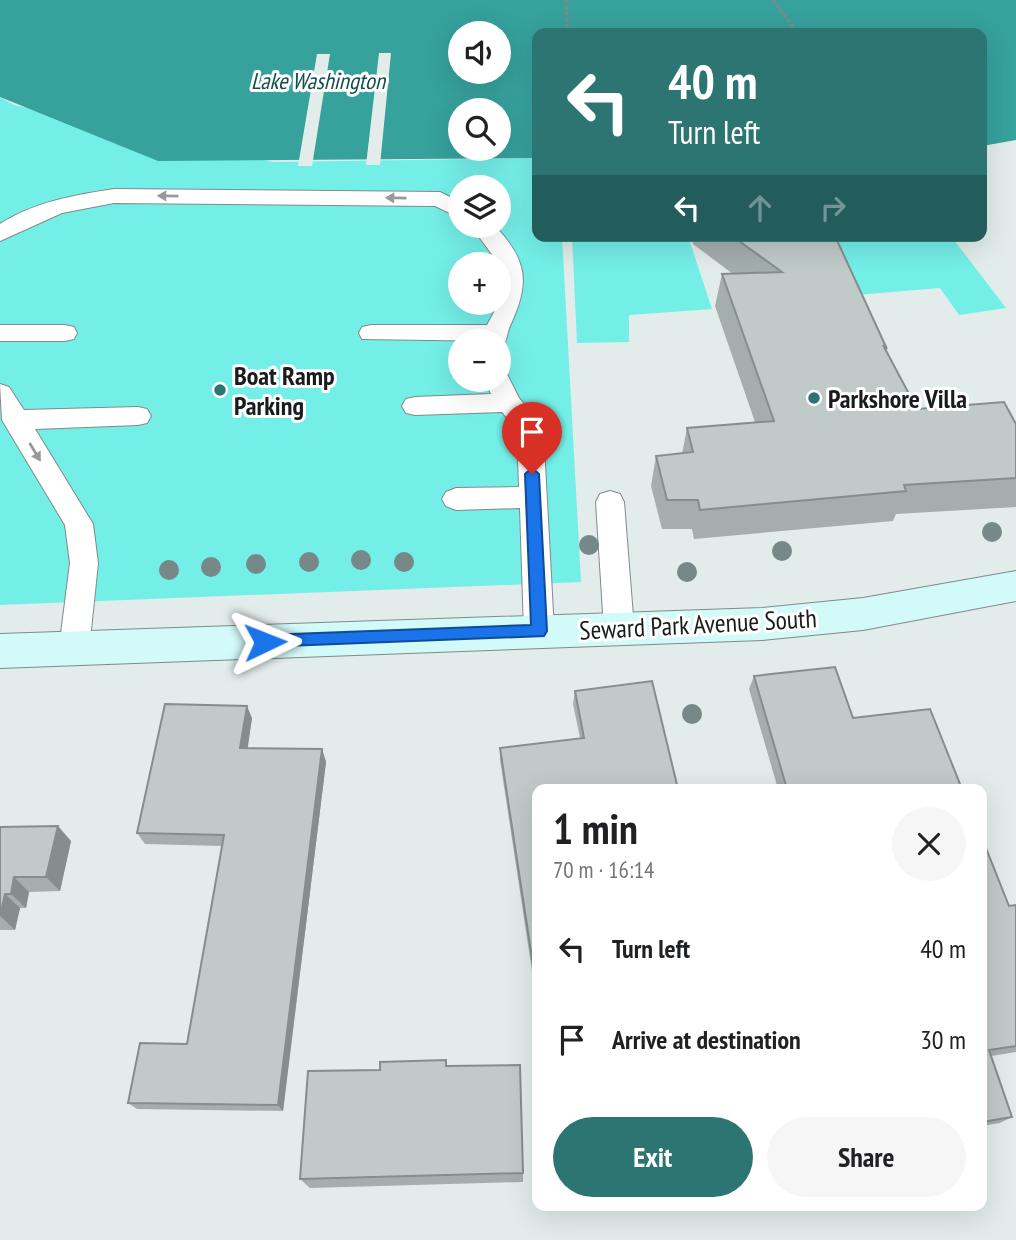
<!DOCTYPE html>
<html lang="en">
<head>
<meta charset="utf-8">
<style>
  body { margin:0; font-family:"PT Sans Narrow",sans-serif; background:#f6f6f6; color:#202124; height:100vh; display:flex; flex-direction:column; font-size:26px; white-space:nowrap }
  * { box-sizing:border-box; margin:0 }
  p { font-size:23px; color:#757577 }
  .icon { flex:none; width:38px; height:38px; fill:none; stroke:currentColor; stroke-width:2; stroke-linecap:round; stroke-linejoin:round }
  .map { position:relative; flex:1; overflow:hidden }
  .drawer { position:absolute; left:532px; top:784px; width:455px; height:427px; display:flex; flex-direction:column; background:#fff; border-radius:14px; box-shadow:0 7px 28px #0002 }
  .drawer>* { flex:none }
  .hud { position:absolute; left:532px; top:28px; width:455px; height:214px; border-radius:14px; box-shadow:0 7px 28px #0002; background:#2c7572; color:#fff; overflow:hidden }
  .fabs { position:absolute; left:448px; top:21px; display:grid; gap:14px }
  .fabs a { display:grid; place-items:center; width:63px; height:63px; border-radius:50%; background:#fff; box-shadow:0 7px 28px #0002; font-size:35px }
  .pin { position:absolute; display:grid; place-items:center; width:60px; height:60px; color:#fff; margin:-72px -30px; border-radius:50% 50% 50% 0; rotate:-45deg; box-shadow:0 0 7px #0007 }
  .pin .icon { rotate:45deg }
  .me { position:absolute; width:77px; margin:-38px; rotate:88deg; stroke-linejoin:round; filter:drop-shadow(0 0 5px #0008) }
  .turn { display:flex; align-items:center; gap:24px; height:147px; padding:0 21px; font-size:32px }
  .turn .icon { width:91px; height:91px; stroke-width:2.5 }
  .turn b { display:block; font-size:49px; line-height:60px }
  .lanes { display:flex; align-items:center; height:66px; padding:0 21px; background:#0003; justify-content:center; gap:35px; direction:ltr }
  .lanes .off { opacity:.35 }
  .round { display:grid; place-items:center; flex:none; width:74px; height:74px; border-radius:37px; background:#f6f6f6 }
  .summary { display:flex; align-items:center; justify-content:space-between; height:119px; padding:0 21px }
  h1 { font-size:42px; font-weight:700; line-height:52px }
  .cta { display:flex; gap:14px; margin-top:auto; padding:14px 21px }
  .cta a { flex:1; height:80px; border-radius:42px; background:#2c7572; color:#fff; font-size:28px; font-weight:700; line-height:80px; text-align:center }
  .cta a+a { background:#f6f6f6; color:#202124 }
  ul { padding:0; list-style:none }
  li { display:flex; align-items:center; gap:21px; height:91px; padding:0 21px }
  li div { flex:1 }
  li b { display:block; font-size:26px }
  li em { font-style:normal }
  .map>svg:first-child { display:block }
  .green { fill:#74efe8; fill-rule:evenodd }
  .water { fill:#37a19c; fill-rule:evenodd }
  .pier { fill:#e1eceb }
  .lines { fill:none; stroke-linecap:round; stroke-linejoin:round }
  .lane-casing { stroke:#818a89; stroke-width:2 }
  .secondary-casing { stroke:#818a89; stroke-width:2 }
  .path { stroke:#818888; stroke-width:3.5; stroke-dasharray:3.5 2.5; stroke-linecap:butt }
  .lane { fill:#fff; fill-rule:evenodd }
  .secondary { fill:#d1faf8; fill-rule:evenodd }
  .tree { fill:#768887 }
  .wall { fill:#a5aead }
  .shaded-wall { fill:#868d8d }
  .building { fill:#c0cac9; stroke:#868d8d; stroke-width:2 }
  .oneway { fill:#989999 }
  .route { fill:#1a73e8; stroke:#114b97; stroke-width:2 }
  .poi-dot { fill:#2c7572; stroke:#fff; stroke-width:2.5 }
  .labels { text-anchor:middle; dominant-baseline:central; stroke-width:6; stroke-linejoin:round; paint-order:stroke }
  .far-water-label { font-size:23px; font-style:italic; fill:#124e4c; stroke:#fff }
  .poi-label { font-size:26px; font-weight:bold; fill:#191c1c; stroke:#fff; text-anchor:start }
  .street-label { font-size:26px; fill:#191c1c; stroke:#fff }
</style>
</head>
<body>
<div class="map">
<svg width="1016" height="1240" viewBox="0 0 1016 1240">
  <rect width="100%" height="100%" fill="#e1eceb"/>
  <g class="green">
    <path d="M0 97 14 105 273 162 537 158V236H562L581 582 0 605ZM460 187H499V226H460ZM460 264H499V303H460ZM460 341H499V380H460Z"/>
    <path d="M572 236H688L712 309 629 315V342L577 343Z"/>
    <path d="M818 236H951L1006 308 959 315 940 288 844 296Z"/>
  </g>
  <path class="water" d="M0 0H1016V140L982 146V33H537V158L158 161 0 97ZM460 33H499V72H460ZM460 110H499V149H460Z"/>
  <g class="pier">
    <path d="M379 53H391L380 165H366Z"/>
    <path d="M317 54H330L312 166H298Z"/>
  </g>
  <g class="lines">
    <g class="lane-casing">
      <g id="lane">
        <path d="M114 189 440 192 460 202V218L435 206 114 203 62 213 0 241V224C34 202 75 195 114 189Z"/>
        <path d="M471 226H495C528 261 530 283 510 326 507 333 507 340 503 347L499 348V341L362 339 359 333 362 327 371 325H487L499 303V264Z"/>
        <path d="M0 325H65L74 327 77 333 74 339 65 341H0Z"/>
        <path d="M499 371 507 374 519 398 543 427 554 631 550 640 539 643 528 640 524 631 520 508 456 510 446 506 442 499 446 492 456 488 519 487 517 430 502 412 415 415 406 413 402 406 406 399 415 397 491 394 485 380H499Z"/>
        <path d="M0 384 9 387 24 410 138 407 147 409 151 416 147 423 138 425 35 429 93 524 98 563 89 649 85 658 74 662 63 658 59 649 70 563 65 525 2 420Z"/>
        <path d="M610 491 620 494 624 502 634 629 630 638 619 641 608 638 604 629 596 502 600 494Z"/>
      </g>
    </g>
    <g class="secondary-casing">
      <path id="secondary" d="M1016 571V601L863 630 762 640 0 668V634L762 608 863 598Z"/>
    </g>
    <g class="path">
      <path d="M566 0 567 33"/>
      <path d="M773 0 798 33"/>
    </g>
    <use href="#lane" class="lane"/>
    <use href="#secondary" class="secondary"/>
  </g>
  <g class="tree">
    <circle cx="992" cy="532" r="10"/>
    <circle cx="589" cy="545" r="10"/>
    <circle cx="782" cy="551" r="10"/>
    <circle cx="361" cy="560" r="10"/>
    <circle cx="309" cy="562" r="10"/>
    <circle cx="404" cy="562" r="10"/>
    <circle cx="256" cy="564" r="10"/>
    <circle cx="211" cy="567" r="10"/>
    <circle cx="169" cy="570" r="10"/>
    <circle cx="687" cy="572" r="10"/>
    <circle cx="692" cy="714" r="10"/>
  </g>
  <g class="wall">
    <path d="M691 236H835L887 349 886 352 917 409 1016 424V507L896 514 893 521 694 539 692 529H662L651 486 656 456 682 454 687 428 755 422 715 306 722 274H733L693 244Z"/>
    <path d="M754 676 853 718 962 789H778L749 689Z"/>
    <path d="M652 681 537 789V1004L500 760V748L580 738 573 704 575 691Z"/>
    <path d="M252 718 247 748 322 749 326 762 283 1111 137 1109 128 1103 187 1044 222 846 145 844 137 833Z"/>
    <path d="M0 827 71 841 60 891 29 892 26 908H20L15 930H0Z"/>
    <path d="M982 838 1009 906 1016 905V1052L991 1056 1012 1117 1000 1123 982 1126Z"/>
    <path d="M447 1066 523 1173V1182L310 1188 300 1179 380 1070Z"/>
  </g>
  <g class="shaded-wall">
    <path d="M247 706 252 718 246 760 240 748Z"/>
    <path d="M322 749 326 762 283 1111 278 1105Z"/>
    <path d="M58 826 71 841 60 891 46 877Z"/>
    <path d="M14 877 29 892 26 908 11 894Z"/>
    <path d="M5 894 20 908 15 930 0 916Z"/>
  </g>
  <g class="building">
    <path d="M732 236H835L887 349 883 345 917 409 1004 402 1016 424V478L904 485 906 491 700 510 698 500H667L656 456 693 452 687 428 774 421 722 274 782 272Z"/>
    <path d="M835 667 853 718 930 709 962 789H787L754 676Z"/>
    <path d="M652 681 678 789H537V991L500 748 584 738 575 691Z"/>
    <path d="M165 704 247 706 240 748 322 749 278 1105 128 1103 140 1043 187 1044 224 835 137 833Z"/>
    <path d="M58 826 46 877H14L11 894H5L0 916V827Z"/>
    <path d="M982 838 1009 906 1016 905V1046L989 1050 1012 1117 982 1122Z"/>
    <path d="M446 1060V1066L520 1065 523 1173 300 1179 308 1071 380 1070V1062Z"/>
  </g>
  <defs><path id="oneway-solid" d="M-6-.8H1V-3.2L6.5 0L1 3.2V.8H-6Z" transform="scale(1.75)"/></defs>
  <g class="oneway">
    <use href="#oneway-solid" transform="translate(168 196) rotate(-179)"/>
    <use href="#oneway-solid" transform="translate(396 198) rotate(-179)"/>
    <use href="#oneway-solid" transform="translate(35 452) rotate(59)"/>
  </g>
  <path class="route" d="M532 468 539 474 547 631 544 636 260 647V637L265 635 531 625 525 474Z"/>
  <g class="poi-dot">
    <circle cx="220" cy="390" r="7"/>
    <circle cx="814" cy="398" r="7"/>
  </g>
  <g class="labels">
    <g class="far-water-label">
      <text x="318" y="80">Lake Washington</text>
    </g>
    <g class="poi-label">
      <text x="234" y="375">Boat Ramp<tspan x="234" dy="30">Parking</tspan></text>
      <text x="828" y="398">Parkshore Villa</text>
    </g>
    <g class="street-label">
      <text transform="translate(698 624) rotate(-3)">Seward Park Avenue South</text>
    </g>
  </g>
</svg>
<div class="fabs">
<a><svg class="icon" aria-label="sound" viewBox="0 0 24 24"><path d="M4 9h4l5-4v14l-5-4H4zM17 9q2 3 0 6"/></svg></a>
<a><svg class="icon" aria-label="search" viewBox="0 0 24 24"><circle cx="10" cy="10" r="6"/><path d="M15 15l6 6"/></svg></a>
<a><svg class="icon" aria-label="layers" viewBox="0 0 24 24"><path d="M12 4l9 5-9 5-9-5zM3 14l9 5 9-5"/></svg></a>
<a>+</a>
<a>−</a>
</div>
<div class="pin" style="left:532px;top:474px;background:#d93025"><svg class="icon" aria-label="arrive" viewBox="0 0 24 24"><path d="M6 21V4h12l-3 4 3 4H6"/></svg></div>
<svg class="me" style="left:265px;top:642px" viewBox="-20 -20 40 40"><path d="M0-17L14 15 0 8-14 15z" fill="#1a73e8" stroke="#fff" stroke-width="4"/></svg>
<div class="hud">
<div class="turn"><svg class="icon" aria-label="left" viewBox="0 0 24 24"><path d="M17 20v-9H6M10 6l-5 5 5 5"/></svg><div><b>40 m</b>Turn left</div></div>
<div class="lanes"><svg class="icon" aria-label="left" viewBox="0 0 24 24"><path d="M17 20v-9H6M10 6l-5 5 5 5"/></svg><svg class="icon off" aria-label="ahead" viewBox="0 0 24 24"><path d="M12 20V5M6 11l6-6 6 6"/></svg><svg class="icon off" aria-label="right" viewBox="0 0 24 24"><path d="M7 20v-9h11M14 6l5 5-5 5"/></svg></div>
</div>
<section class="drawer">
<div class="summary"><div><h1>1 min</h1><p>70 m · 16:14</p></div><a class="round"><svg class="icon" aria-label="close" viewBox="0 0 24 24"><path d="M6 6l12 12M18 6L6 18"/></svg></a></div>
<ul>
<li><svg class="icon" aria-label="left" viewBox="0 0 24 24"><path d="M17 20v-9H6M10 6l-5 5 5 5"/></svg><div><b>Turn left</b></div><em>40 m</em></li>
<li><svg class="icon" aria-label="arrive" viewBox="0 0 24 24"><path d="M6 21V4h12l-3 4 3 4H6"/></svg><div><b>Arrive at destination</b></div><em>30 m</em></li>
</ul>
<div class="cta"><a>Exit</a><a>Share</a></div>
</section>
</div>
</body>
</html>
